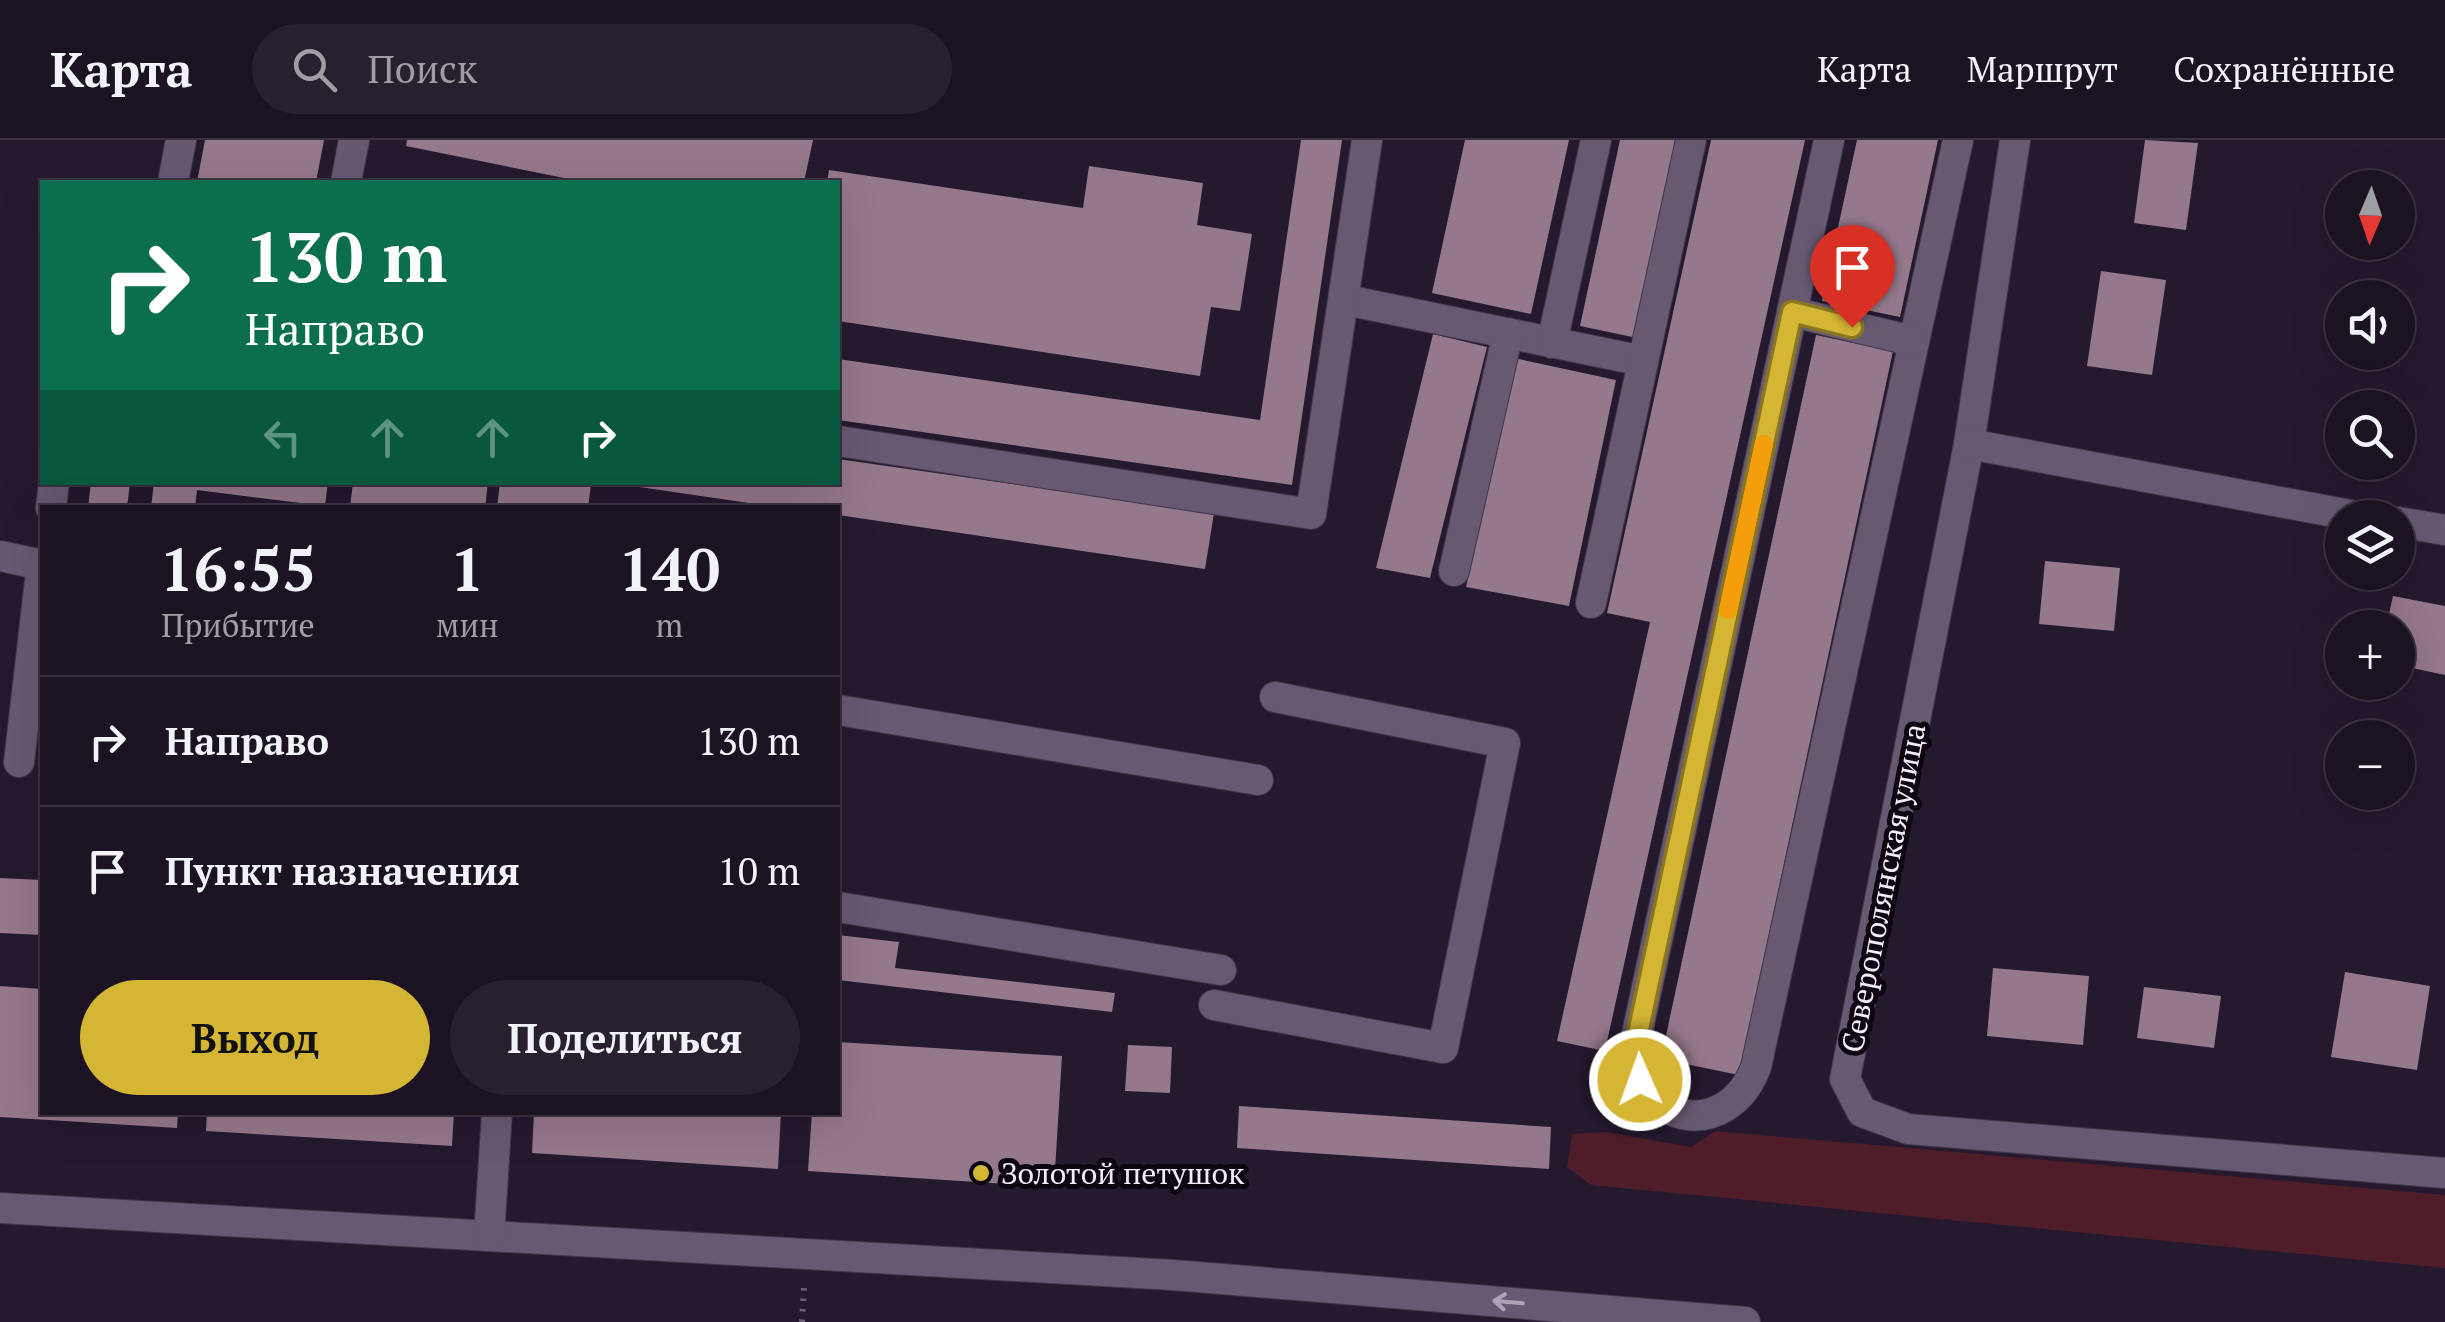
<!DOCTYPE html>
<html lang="ru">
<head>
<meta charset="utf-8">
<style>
  body { margin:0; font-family:"PT Serif",serif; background:#29202f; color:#f1f3f6; height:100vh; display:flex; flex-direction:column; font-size:38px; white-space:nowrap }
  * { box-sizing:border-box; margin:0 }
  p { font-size:32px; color:#a09ea5 }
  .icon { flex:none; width:55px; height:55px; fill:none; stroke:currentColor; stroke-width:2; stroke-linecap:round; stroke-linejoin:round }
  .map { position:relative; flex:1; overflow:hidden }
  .details { position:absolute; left:40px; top:365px; width:800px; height:610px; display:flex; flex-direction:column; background:#1c1322; border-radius:0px; box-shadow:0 10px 40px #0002,0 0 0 2px #3a3240 }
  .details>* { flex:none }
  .top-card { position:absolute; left:40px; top:40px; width:800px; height:305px; border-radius:0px; box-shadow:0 10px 40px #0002,0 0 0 2px #3a3240; background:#0b6e4f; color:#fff; overflow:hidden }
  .needle { width:65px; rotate:182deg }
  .controls { position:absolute; left:2325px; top:30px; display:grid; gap:20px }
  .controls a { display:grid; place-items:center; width:90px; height:90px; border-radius:50%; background:#1c1322; box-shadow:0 10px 40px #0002,0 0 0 2px #3a3240; font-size:50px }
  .pin { position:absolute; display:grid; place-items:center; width:85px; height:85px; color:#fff; margin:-102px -42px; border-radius:50% 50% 50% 0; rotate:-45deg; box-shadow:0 0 10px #0007 }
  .pin .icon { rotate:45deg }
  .me { position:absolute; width:110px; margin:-55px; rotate:358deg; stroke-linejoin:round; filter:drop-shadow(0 0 8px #0008) }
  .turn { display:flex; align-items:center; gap:35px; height:210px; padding:0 40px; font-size:45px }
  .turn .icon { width:130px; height:130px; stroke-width:2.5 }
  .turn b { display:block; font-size:70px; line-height:85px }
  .lanes { display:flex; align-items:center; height:95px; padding:0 40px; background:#0003; justify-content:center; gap:50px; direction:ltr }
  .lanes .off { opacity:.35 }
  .eta { display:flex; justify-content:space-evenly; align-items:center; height:170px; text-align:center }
  .eta b { font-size:60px; font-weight:600; line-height:70px }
  .primary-button { display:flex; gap:20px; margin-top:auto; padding:20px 40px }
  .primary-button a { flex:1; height:115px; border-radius:60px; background:#d5b534; color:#111; font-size:40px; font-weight:600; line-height:115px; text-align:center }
  .primary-button a+a { background:#29202f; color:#f1f3f6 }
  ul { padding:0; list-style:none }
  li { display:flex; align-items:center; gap:30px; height:130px; padding:0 40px; border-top:2px solid #3a3240 }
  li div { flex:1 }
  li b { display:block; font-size:38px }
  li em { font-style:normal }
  header { display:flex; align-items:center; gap:60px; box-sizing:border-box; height:140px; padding:0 50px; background:#1c1322; border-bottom:2px solid #3a3240 }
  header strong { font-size:48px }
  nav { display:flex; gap:55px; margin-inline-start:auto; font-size:35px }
  .search { width:700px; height:90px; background:#29202f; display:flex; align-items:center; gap:25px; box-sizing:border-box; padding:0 35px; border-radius:55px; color:#a09ea5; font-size:38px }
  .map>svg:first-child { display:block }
  .green { fill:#4f1d29 }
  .building { fill:#94788b }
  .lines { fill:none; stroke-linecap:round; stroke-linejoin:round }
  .minor-casing { stroke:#413748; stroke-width:32 }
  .path { stroke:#6d6275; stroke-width:6; stroke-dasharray:2.5 8; stroke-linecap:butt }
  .minor { stroke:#675972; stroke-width:30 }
  .oneway { stroke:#aea2b6 }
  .route-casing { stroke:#8a7622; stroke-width:25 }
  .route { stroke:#d5b534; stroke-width:18 }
  .slow { stroke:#f59e0b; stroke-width:18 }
  .poi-dot { fill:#d5b534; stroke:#0b060f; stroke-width:4 }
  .labels { text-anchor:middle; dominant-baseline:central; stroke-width:10; stroke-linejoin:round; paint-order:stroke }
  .street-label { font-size:30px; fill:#f4ecfb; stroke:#0b060f }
  .poi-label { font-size:30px; fill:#f4ecfb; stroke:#0b060f; text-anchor:start }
</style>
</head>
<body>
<header>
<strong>Карта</strong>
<div class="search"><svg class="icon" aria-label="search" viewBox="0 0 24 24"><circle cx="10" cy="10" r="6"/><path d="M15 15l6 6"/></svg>Поиск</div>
<nav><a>Карта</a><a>Маршрут</a><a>Сохранённые</a></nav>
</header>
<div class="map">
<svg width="2445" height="1182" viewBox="0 0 2445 1182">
  <rect width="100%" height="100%" fill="#25192e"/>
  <path class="green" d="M1715 991 2445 1055V1128L1591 1045 1567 1027 1572 994 1606 992 1691 1007Z"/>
  <g class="building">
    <path d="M205 0H324L316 42H197Z"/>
    <path d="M407 0H813L804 42H584L406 6Z"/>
    <path d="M1301 0H1342L1292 345 838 280V219L1260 280Z"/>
    <path d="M1465 0H1569L1531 174 1432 153Z"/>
    <path d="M1620 0H1679L1637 198 1580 186Z"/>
    <path d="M1711 0H1805L1605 911 1557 901 1650 482 1607 473Z"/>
    <path d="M1857 0H1938L1900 177 1822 161Z"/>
    <path d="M2145 0 2198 3 2186 90 2134 83Z"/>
    <path d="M1089 26 1203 43 1197 85 1252 94 1240 171 1211 167 1200 236 838 181V42H827L829 30 1083 68Z"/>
    <path d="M2101 131 2166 140 2152 235 2087 226Z"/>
    <path d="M1433 194 1487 207 1430 438 1376 428Z"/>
    <path d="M1816 195 1893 211 1739 935 1661 919Z"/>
    <path d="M1514 218 1616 240 1569 466 1466 447Z"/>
    <path d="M838 319 1214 373 1205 429 838 375V368H783L626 345 838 342Z"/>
    <path d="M91 342H130L127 368H88Z"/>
    <path d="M154 342H328L325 366 197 350 195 368H151Z"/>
    <path d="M353 342H488L485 368H350Z"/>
    <path d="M500 342 591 344 588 368H497Z"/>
    <path d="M2045 421 2120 428 2114 491 2039 484Z"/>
    <path d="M2393 456 2445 466V535L2398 525V488H2386Z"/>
    <path d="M0 738 42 740V795L0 793Z"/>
    <path d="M838 795 899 802 895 828 1115 853 1112 872 838 840Z"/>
    <path d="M1993 828 2089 836 2083 905 1987 896Z"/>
    <path d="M2345 832 2430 846 2417 930 2331 917Z"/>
    <path d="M0 846 42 849V972H178L177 988 0 977Z"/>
    <path d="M2144 847 2221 856 2214 908 2137 898Z"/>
    <path d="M838 902 1062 916 1054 1047 808 1031 812 972H838Z"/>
    <path d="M1128 905 1172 907 1170 953 1125 951Z"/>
    <path d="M1239 966 1551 987 1549 1029 1237 1008Z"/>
    <path d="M207 972H454L452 1006 206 991Z"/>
    <path d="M534 972H781L778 1029 532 1013Z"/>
  </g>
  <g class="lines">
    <g class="minor-casing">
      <g id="minor">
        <path d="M1829 0 1635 903C1633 984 1726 1004 1756 927L1958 0"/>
        <path d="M2015 0 1969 304 1845 939 1862 972 1908 989 2445 1033"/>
        <path d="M173 42 181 0"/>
        <path d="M346 42 354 0"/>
        <path d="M1346 160 1643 221"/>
        <path d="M1792 172 1913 201"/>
        <path d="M1552 203 1596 0"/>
        <path d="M838 301 1311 374 1367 0"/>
        <path d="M1969 304 2366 378"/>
        <path d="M51 368 54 342"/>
        <path d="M2398 382 2445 390"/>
        <path d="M0 416 42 425"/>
        <path d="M1454 431 1508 193"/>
        <path d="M1591 463 1691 0"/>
        <path d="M838 570 1258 640"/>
        <path d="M19 622 42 423"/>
        <path d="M838 767 1221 830"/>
        <path d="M1214 865 1443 908 1505 603 1275 557"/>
        <path d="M0 1068 1173 1135 1745 1182"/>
        <path d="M489 1096 497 972"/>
      </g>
    </g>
    <path class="path" d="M802 1182 804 1148"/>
    <use href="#minor" class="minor"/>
  </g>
  <defs><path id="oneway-shaft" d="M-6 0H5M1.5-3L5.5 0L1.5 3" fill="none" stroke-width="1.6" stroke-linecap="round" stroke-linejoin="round" transform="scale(2.5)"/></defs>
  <use class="oneway" href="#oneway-shaft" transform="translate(1508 1162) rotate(-175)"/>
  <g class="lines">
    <g class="route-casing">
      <path id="route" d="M1640 940 1636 903 1792 172 1852 187"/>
    </g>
    <use href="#route" class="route"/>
    <path class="slow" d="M1728 470 1764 304"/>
  </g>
  <circle class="poi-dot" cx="981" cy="1033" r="10"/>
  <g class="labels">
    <g class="street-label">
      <text transform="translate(1883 748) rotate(-79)">Северополянская улица</text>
    </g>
    <g class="poi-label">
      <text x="1001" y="1033">Золотой петушок</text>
    </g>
  </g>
</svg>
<div class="controls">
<a><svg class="needle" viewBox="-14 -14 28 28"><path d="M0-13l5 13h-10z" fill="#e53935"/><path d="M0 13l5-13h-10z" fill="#a09ea5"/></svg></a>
<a><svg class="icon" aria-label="sound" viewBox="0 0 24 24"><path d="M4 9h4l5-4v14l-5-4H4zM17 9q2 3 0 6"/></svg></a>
<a><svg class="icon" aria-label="search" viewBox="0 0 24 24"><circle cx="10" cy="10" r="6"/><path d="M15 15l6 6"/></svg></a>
<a><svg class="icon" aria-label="layers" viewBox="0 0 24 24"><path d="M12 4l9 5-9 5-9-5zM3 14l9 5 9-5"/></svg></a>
<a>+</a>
<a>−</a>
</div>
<div class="pin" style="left:1852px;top:187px;background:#d93025"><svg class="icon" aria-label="arrive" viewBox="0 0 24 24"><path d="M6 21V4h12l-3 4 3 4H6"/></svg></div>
<svg class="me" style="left:1640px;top:940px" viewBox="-20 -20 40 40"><circle r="17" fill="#d5b534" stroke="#fff" stroke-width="3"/><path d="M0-11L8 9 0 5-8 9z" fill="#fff"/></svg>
<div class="top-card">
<div class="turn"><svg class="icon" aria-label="right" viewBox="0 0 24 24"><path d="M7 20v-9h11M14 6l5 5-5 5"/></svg><div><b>130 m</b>Направо</div></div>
<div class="lanes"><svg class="icon off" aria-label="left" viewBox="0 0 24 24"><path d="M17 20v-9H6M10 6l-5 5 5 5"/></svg><svg class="icon off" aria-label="ahead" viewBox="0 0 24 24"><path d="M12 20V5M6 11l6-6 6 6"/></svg><svg class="icon off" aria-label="ahead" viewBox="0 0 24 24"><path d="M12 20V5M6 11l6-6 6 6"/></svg><svg class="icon" aria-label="right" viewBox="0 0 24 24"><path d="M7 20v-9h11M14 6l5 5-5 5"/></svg></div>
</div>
<section class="details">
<div class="eta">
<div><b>16:55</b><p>Прибытие</p></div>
<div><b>1</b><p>мин</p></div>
<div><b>140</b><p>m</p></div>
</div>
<ul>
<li><svg class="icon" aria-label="right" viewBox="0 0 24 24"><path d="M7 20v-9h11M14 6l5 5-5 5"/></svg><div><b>Направо</b></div><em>130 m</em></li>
<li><svg class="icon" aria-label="arrive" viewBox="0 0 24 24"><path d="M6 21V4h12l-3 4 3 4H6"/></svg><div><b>Пункт назначения</b></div><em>10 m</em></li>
</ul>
<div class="primary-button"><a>Выход</a><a>Поделиться</a></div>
</section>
</div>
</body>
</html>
